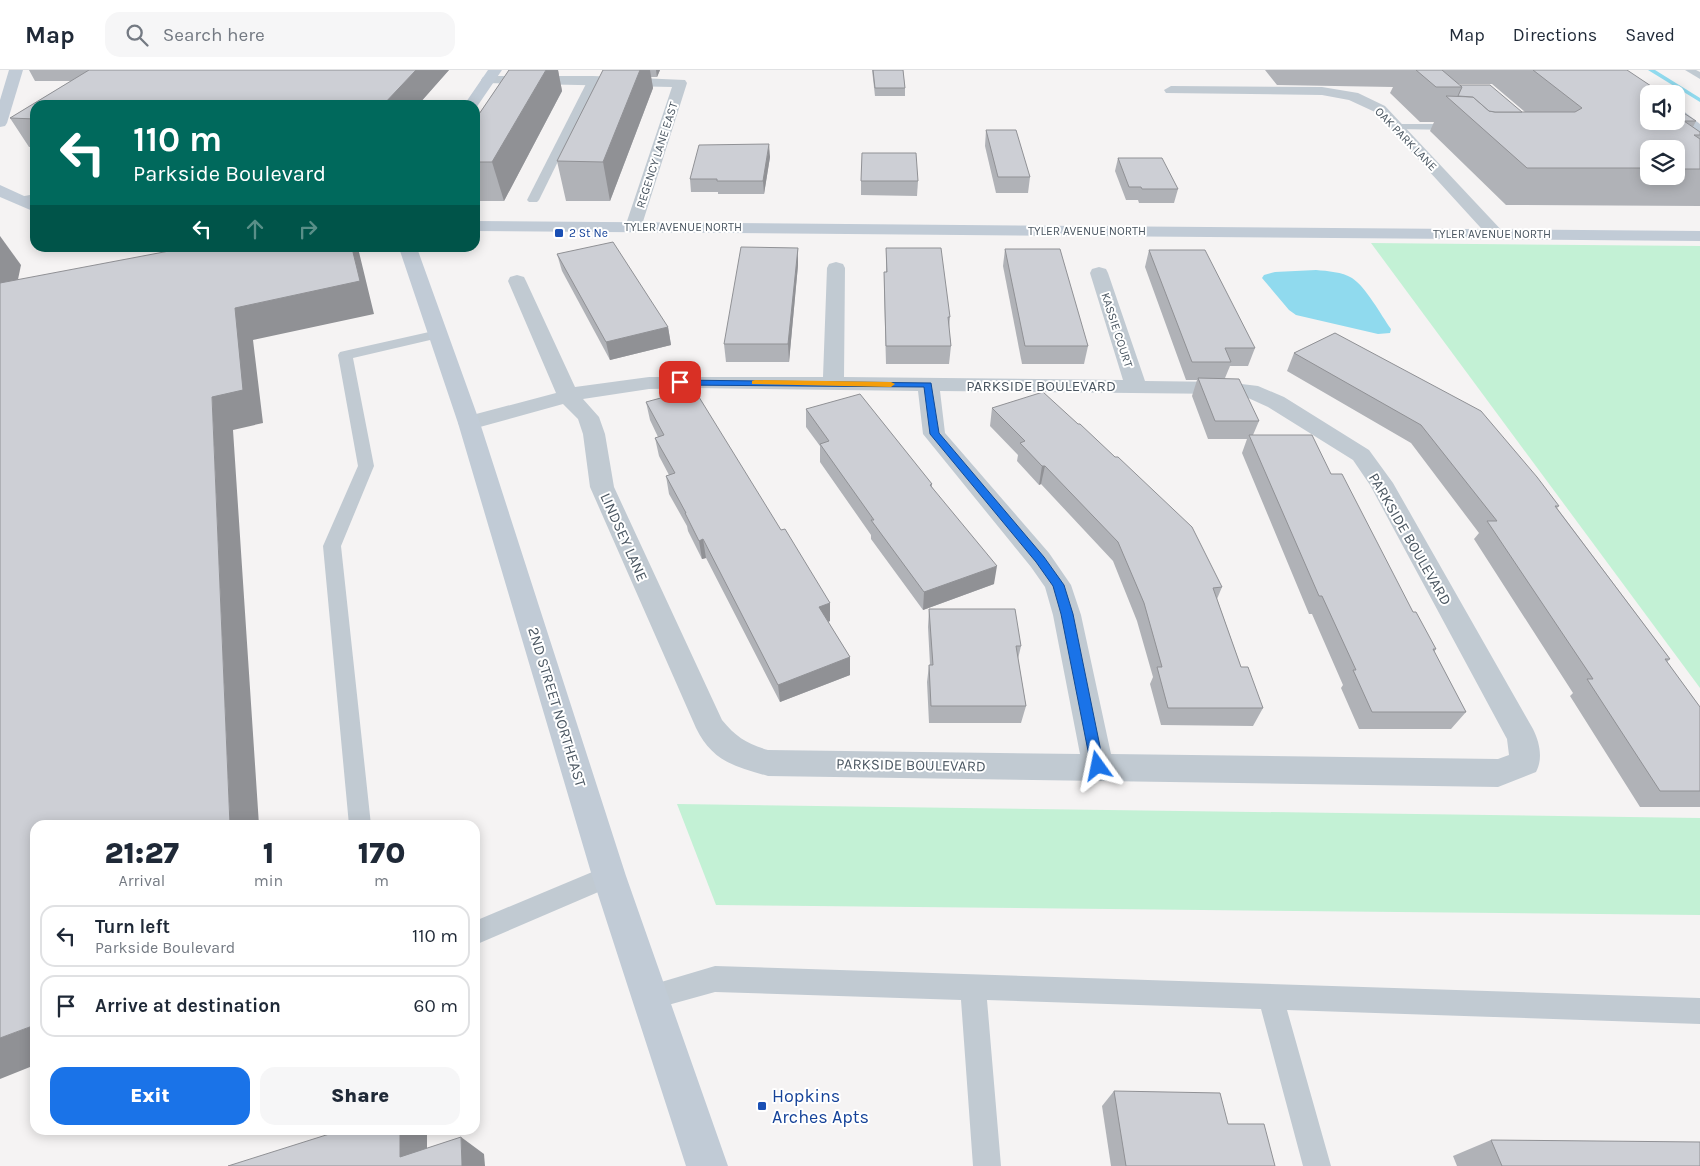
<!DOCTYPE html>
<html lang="en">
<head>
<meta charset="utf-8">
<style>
  body { margin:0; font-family:Karla,sans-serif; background:#f6f6f7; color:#1f2937; height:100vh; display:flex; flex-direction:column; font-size:19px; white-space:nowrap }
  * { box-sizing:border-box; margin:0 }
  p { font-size:16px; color:#747a83 }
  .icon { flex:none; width:28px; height:28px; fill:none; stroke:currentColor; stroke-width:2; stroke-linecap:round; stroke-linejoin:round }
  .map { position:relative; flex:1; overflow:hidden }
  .panel { position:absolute; left:30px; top:750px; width:450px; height:315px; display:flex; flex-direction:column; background:#fff; border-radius:15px; box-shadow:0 2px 12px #0003 }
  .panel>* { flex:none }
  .hud { position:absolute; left:30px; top:30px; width:450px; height:152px; border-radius:15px; box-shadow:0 2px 12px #0003; background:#00695c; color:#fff; overflow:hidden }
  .controls { position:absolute; left:1640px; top:15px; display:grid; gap:10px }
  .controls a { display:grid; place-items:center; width:45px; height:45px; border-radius:10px; background:#fff; box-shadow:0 2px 12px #0003; font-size:25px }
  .pin { position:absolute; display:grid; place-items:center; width:42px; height:42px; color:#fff; margin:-21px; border-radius:10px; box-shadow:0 2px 8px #0006 }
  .me { position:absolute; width:55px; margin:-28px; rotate:348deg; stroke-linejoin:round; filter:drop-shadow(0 0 4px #0008) }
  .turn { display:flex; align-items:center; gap:18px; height:105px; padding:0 20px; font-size:22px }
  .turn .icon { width:65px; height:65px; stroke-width:2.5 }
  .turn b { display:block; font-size:35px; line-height:42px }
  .lanes { display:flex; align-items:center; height:48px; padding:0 20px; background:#0003; justify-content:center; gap:25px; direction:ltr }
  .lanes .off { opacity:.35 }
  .eta { display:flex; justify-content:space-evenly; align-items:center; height:85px; text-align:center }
  .eta b { font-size:30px; font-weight:800; line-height:35px }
  .button { display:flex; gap:10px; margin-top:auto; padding:10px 20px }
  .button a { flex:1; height:58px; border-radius:15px; background:#1a73e8; color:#fff; font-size:20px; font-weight:800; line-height:58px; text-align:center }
  .button a+a { background:#f6f6f7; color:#1f2937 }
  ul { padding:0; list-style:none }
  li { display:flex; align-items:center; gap:15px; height:62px; margin:0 10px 8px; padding:0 10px; border:2px solid #e0e1e3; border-radius:15px }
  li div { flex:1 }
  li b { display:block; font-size:19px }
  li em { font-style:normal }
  header { display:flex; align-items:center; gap:30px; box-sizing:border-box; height:70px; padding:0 25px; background:#fff; border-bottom:1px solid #e0e1e3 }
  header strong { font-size:24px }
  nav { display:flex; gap:28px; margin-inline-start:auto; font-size:18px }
  .search { width:350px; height:45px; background:#f6f6f7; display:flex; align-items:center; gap:12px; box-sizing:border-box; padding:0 18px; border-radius:15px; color:#747a83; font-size:19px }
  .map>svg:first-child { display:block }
  .green { fill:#c3f1d5 }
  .water { fill:#90daee }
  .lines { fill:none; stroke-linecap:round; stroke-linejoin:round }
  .stream { fill:#90daee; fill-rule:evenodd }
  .lane { fill:#c1cad2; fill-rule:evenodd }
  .street { fill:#c1cad2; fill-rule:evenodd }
  .secondary { fill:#c1cbd6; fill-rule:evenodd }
  .wall { fill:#b0b2b7; fill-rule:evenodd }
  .shaded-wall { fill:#909195 }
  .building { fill:#cdcfd5; stroke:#909195 }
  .route { fill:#1a73e8; stroke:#114b97 }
  .slow { fill:#f59e0b }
  .transit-dot { fill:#1a4fb4; stroke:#fff; stroke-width:2 }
  .labels { text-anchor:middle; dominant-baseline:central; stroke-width:4; stroke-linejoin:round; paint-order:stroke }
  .far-street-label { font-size:12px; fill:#4a5661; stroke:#fff }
  .far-transit-label { font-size:12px; fill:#164399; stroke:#fff; text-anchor:start }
  .street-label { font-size:15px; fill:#4a5661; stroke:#fff }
  .near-transit-label { font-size:18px; fill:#164399; stroke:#fff; text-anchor:start }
</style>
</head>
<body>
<header>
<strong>Map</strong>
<div class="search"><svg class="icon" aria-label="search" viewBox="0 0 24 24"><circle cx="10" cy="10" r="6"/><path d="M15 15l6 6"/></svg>Search here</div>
<nav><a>Map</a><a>Directions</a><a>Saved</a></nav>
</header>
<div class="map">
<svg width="1700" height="1096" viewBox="0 0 1700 1096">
  <rect width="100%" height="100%" fill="#f5f3f3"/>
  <g class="green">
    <path d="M1371 173 1700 176V618Z"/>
    <path d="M677 734 1700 748V845L716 835Z"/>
  </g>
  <path class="water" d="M1316 200C1328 201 1342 202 1352 208 1366 217 1381 245 1391 259L1390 263 1378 264 1296 245 1289 240 1262 208 1264 205 1275 202Z"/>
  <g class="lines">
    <path class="stream" d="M1648 0H1655L1700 28V32Z"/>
    <g class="lane">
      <path d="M1685 0H1696L1700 2V9Z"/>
      <path d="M593 7 598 10 539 130 537 132H529L527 130 588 10Z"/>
      <path d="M1398 54H1456L1461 57 1456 60 1394 59V55Z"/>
      <path d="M35 124V130L18 133 12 130 14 128Z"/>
      <path d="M438 260 445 264 443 267 353 288 374 396 341 476 371 755H349L323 476 358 396 338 285 340 282Z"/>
      <path d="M609 795 617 798 621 806 617 814 475 875V851Z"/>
      <path d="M715 896 1700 928V954L1287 940 1331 1096H1303L1261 939 987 930 1001 1096H973L961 930 715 922 650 940 641 936 637 927 641 918Z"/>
    </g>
    <g class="street">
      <path d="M488 6H593L685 10 687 13 640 161 634 162 628 161 625 157 672 17 483 13 481 10 483 7Z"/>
      <path d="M1171 16 1322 17 1358 23 1385 36 1505 164 1502 168 1496 169 1490 168 1375 42 1349 30 1322 25 1166 23 1164 20Z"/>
      <path d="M836 192 843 194 845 198 844 307 1123 310 1090 203 1092 199 1099 197 1106 199 1108 203 1145 311 1225 312 1258 316 1284 327 1369 380 1393 413 1533 659C1540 673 1543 689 1536 702L1498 717 768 706C735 697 712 691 696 658L590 417 583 364 578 349 563 334 469 360 461 358 458 353 461 348 556 323 508 211 510 207 517 205 524 207 526 211 575 317 649 307H823L827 198 829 194ZM695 318 918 321 923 364 1031 497 1045 517 1053 545 1080 684 768 680C747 674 736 667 722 650L614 417 605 364 599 347 583 329 649 319ZM940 321 1225 324 1246 327 1268 337 1353 390 1370 415 1507 669 1509 685 1498 689 1111 684 1081 545 1071 515 1049 483 945 363Z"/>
    </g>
    <g class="secondary">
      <path d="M9 0H23L7 53 5 56 0 57V30Z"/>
      <path d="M488 0H502L476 38 475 35H464Z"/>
      <path d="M1676 38 1681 39 1700 54V65L1695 64 1676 49Z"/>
      <path d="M0 115 35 131V142L0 127Z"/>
      <path d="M475 151 1700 161V171L475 161Z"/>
      <path d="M399 178H417L480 353 626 806 728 1096H686L592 806 458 353Z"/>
    </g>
  </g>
  <g class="wall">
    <path d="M29 0H449L418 35H35V77H29L10 48 71 11H35Z"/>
    <path d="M509 0H558L562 21 504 131H475V50Z"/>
    <path d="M603 0H660L657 7H651L653 18 610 131H566L557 91Z"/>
    <path d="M872 0H903L905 18V26H875Z"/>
    <path d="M1265 0H1627L1649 24 1696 51 1693 57 1700 62V136L1506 135 1430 61 1434 52H1420L1390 23 1393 17 1277 15ZM1458 14H1492L1525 42H1522L1460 15ZM1649 79H1676V106H1649Z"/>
    <path d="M986 60 1030 107 1028 123H996L985 76Z"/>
    <path d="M770 87 764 124H718V122H691L690 109Z"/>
    <path d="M1118 88 1178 119 1174 133H1139L1138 130H1126L1115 101Z"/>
    <path d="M861 111H918L917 126 861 125Z"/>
    <path d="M798 178V195L789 292H726L724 274Z"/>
    <path d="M886 178 950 247 949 260 951 276 949 294H886L884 219V202H886Z"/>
    <path d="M1005 179 1088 276 1084 294H1022L1003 196Z"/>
    <path d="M1149 180 1255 278 1248 296H1230L1225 308 1259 351 1253 365 1331 404 1413 542 1436 579 1434 582 1466 642 1451 659H1359L1341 618 1343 615 1312 544H1309L1242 383 1247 369H1208L1192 326 1197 310H1186L1145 197Z"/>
    <path d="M557 184 668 257 671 275 610 290 562 201Z"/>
    <path d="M1335 263 1559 436 1557 438 1670 589 1667 592 1700 637V737H1640L1570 626 1573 623 1474 469 1479 463 1411 373 1287 301 1294 283Z"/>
    <path d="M646 332 781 460 830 533V551L828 552 850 587V605L780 632 706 488 702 489 688 461 687 456 669 424 666 406 669 405 659 386 655 368 658 367 650 350Z"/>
    <path d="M992 338 1222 517 1217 529 1241 597 1263 638 1253 656 1161 655 1150 614 1153 607 1137 551 1113 491 1041 414 1039 415 1017 391 1018 385 990 356Z"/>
    <path d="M806 339 932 414V417L994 514 923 540 871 469V465L820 392V376L806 357Z"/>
    <path d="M929 539 1021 576 1018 589 1026 636 1021 653H929L927 612 929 595H930L928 557Z"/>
    <path d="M1114 1021 1228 1054 1275 1096H1111L1102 1036Z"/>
    <path d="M1491 1070 1700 1096H1457L1453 1086Z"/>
  </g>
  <g class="shaded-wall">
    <path d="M416 0H449L418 35H383Z"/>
    <path d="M546 0H558L562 21 504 131 492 92Z"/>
    <path d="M640 0H650L653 18 610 131 603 92Z"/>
    <path d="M656 0H660L657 7Z"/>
    <path d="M769 74 770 87 764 124 763 111Z"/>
    <path d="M0 166 21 195 10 248 0 234Z"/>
    <path d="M352 178H358L374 244 253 270 263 353 233 360 259 755H230L212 327 235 238Z"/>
    <path d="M798 178V195L789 292 788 274Z"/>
    <path d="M668 257 671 275 610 290 606 272Z"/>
    <path d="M1042 396H1045L1041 414 1039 415Z"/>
    <path d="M703 469 706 488 702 489 699 471Z"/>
    <path d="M997 496 994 514 923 540 924 522Z"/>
    <path d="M830 533V551L820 555 819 537Z"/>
    <path d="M850 587V605L780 632 778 615Z"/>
    <path d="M35 955V995L0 1009V968Z"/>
    <path d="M400 1060H427V1096L400 1087Z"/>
    <path d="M461 1067 484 1084 485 1096H462Z"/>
  </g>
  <g class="building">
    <path d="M89 0H416L383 35H35V49L10 48Z"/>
    <path d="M509 0H546L492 92H475V50Z"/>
    <path d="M603 0H640L603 92 557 91Z"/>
    <path d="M873 0H903L905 18H875Z"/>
    <path d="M1416 0H1442L1462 17H1436Z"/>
    <path d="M1533 0H1627L1663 24H1649V51H1676V38L1696 51H1684L1700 62V65H1694L1700 69V99H1676V79H1649V98H1527L1446 26 1473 27 1489 41 1495 42H1575L1582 38Z"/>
    <path d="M1460 15H1490L1522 42H1495L1489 41 1473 27 1458 26 1462 17Z"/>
    <path d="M986 60H1016L1030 107H998Z"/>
    <path d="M769 74 763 111H717V109H690L699 75Z"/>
    <path d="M862 83H916L918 111H861Z"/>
    <path d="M1118 88H1162L1178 119H1142L1141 117H1129Z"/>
    <path d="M613 172 668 257 606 272 557 184Z"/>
    <path d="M741 177 798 178 788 274H724Z"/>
    <path d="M185 178H352L360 211 235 238 243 320 212 327 230 755H35V955L0 968V213Z"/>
    <path d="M886 178H941L950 247H948L951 276H886L884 202H887Z"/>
    <path d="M1005 179H1060L1088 276H1025Z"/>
    <path d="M1149 180H1205L1255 278H1225L1231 292H1192Z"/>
    <path d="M1335 263 1481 341 1537 407 1559 436H1555L1670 589H1665L1700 637V721H1660L1587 609H1593L1487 451H1497L1421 355 1294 283Z"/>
    <path d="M1198 308 1239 309 1259 351H1215Z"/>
    <path d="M694 319 781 460 785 459 830 533 819 537 850 587 778 615 703 469 699 471 685 443H686L666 406 675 403 655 368 664 365 646 332Z"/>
    <path d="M1043 322 1078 354H1080L1115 387H1118L1192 457 1222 517 1213 518 1241 597H1248L1263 638H1168L1157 597H1162L1144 533 1118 472 1045 396H1042L1020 373 1025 371 992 338Z"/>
    <path d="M860 324 932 414 930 415 997 496 924 522 871 450H874L820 374 829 371 806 339Z"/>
    <path d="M1249 365H1312L1331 404H1342L1413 542H1416L1436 579H1433L1466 642H1372L1353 600H1356L1322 526H1319Z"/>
    <path d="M929 539H1015L1021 576H1016L1026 636H931L929 595H933Z"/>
    <path d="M1114 1021 1220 1023 1228 1054H1264L1275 1096H1126Z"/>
    <path d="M342 1060H400V1087L461 1067 462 1096H228Z"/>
    <path d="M1491 1070 1700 1072V1096H1502Z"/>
  </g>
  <path class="route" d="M677 310 931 313 939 363 1044 487 1064 515 1073 544 1104 696 1102 700 1098 702 1093 700 1091 696 1061 544 1053 516 1036 492 930 364 924 317 680 315 676 312Z"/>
  <path class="slow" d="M755 310 891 312 895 314 891 317 752 314V311Z"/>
  <g class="transit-dot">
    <rect x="554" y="158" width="10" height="10" rx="2.5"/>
    <rect x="757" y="1031" width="10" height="10" rx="2.5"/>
  </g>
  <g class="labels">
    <g class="far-street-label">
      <text transform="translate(1406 69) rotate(46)">OAK PARK LANE</text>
      <text transform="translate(657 85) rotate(-72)">REGENCY LANE EAST</text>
      <text x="683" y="157">TYLER AVENUE NORTH</text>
      <text x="1087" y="161">TYLER AVENUE NORTH</text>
      <text x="1492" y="164">TYLER AVENUE NORTH</text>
      <text transform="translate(1117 260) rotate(72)">KASSIE COURT</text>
    </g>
    <g class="far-transit-label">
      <text x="569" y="163">2 St Ne</text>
    </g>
    <g class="street-label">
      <text x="1041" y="316">PARKSIDE BOULEVARD</text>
      <text transform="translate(624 467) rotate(66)">LINDSEY LANE</text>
      <text transform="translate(1410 469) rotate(60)">PARKSIDE BOULEVARD</text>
      <text transform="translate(557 637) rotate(73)">2ND STREET NORTHEAST</text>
      <text transform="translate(911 695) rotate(1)">PARKSIDE BOULEVARD</text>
    </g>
    <g class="near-transit-label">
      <text x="772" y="1026">Hopkins<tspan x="772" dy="21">Arches Apts</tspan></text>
    </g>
  </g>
</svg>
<div class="controls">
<a><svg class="icon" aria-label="sound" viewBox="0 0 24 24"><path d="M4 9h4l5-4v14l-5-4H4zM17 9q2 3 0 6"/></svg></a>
<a><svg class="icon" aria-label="layers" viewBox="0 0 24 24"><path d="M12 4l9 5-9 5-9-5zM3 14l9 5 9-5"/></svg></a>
</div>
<div class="pin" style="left:680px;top:312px;background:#d93025"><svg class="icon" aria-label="arrive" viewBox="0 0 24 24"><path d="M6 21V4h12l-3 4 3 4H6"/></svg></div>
<svg class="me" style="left:1098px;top:696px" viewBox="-20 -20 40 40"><path d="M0-17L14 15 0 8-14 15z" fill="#1a73e8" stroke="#fff" stroke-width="4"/></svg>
<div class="hud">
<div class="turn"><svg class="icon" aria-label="left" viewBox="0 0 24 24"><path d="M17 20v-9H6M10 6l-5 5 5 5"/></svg><div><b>110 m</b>Parkside Boulevard</div></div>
<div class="lanes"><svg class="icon" aria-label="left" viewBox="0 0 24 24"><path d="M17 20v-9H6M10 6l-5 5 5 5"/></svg><svg class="icon off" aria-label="ahead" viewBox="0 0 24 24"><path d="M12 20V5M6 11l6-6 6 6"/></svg><svg class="icon off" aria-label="right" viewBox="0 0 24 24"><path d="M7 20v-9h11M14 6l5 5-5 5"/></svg></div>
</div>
<section class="panel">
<div class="eta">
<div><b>21:27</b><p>Arrival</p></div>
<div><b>1</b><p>min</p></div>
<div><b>170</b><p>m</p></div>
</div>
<ul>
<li><svg class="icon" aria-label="left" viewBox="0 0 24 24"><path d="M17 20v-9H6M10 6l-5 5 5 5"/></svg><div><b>Turn left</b><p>Parkside Boulevard</p></div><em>110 m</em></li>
<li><svg class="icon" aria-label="arrive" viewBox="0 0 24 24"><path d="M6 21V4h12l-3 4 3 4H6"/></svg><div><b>Arrive at destination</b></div><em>60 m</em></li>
</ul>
<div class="button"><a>Exit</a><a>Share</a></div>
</section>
</div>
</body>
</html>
